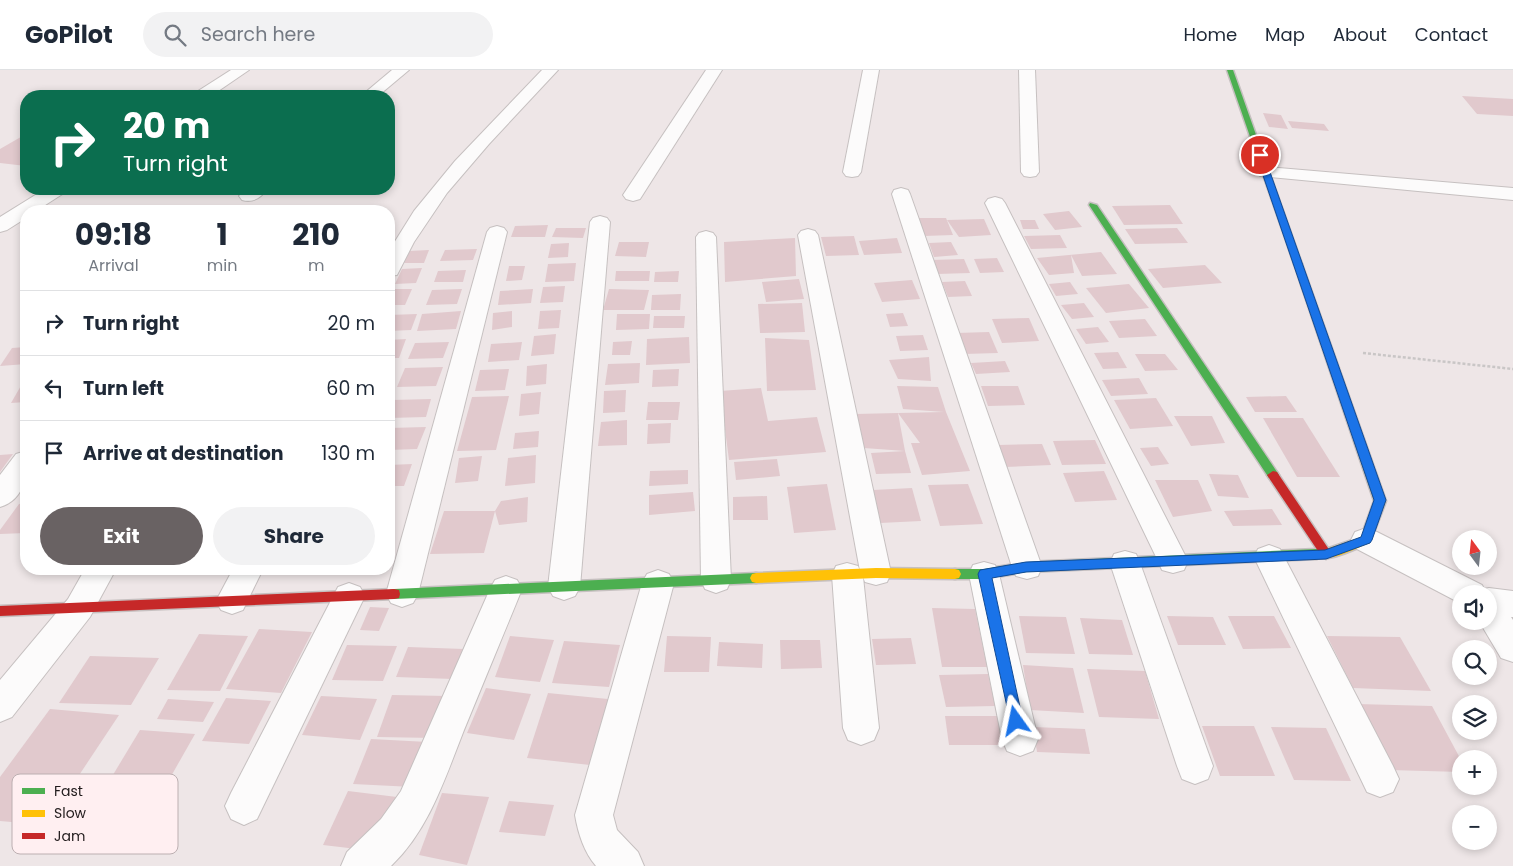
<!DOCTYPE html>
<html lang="en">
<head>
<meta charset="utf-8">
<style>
  body { margin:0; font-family:Poppins,sans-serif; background:#f2f2f3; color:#1f2937; height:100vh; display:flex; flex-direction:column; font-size:19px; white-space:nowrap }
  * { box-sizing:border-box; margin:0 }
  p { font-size:16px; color:#747a83 }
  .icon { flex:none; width:28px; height:28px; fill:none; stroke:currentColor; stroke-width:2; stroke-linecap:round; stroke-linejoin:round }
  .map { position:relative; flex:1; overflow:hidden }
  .panel { position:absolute; left:20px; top:135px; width:375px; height:370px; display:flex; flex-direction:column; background:#fff; border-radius:20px; box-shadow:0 2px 8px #0003 }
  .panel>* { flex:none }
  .top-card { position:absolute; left:20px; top:20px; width:375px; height:105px; border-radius:20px; box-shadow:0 2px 8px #0003; background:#0b6e4f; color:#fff; overflow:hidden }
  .needle { width:32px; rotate:345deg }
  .controls { position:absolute; left:1452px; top:460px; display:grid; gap:10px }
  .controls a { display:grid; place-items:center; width:45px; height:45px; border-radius:50%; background:#fff; box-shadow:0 2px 8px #0003; font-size:25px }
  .pin { position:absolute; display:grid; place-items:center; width:42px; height:42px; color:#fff; margin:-21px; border:2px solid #fff; border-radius:50%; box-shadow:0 1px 5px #0007 }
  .me { position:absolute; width:55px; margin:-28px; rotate:348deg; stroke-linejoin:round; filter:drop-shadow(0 0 4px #0008) }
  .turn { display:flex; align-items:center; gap:18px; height:105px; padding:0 20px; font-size:22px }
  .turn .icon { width:65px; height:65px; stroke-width:2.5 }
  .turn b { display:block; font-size:35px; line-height:42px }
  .eta { display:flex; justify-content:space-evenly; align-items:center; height:85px; text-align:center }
  .eta b { font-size:30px; font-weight:700; line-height:35px }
  .button { display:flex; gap:10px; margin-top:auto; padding:10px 20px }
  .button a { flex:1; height:58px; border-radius:30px; background:#696263; color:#fff; font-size:20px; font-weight:700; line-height:58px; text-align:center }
  .button a+a { background:#f2f2f3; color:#1f2937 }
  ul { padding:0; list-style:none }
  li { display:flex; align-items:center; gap:15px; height:65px; padding:0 20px; border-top:1px solid #e0e1e3 }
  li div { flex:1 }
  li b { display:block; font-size:19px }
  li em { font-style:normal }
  header { display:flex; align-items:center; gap:30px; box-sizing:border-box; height:70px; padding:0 25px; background:#fff; border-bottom:1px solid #e0e1e3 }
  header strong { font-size:24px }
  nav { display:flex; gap:28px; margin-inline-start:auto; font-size:18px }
  .search { width:350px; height:45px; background:#f2f2f3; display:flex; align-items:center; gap:12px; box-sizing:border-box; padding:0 18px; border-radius:28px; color:#747a83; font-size:19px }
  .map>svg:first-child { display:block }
  .building { fill:#e1c9cd }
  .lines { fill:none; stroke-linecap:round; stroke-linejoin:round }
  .street-casing { stroke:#c6c0c0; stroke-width:2 }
  .fast-casing { stroke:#c6c0c0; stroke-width:3 }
  .slow-casing { stroke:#c6c0c0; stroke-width:3 }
  .jam-casing { stroke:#c6c0c0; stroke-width:3 }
  .path { stroke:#c9c6c6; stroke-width:2.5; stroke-dasharray:3 2; stroke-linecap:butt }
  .street { fill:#fcfbfb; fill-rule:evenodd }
  .fast { fill:#4caf50; fill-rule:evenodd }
  .slow { fill:#ffc107; fill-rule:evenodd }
  .jam { fill:#c62828; fill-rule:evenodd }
  .route { fill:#1a73e8; stroke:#114b97 }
  .key { fill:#ffeff1; stroke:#bcafb1; stroke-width:1 }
  .key-label { font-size:14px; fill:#211b1c }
</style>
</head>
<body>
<header>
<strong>GoPilot</strong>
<div class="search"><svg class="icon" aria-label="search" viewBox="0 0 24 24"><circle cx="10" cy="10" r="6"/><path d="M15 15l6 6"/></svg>Search here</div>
<nav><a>Home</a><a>Map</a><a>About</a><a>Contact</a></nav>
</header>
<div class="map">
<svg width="1513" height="796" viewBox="0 0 1513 796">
  <rect width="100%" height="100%" fill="#eee6e7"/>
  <g class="building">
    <path d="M1462 26 1513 29V46L1477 44Z"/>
    <path d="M1263 43 1281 45 1288 59 1269 57Z"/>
    <path d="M1288 51 1324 54 1329 61 1292 58Z"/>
    <path d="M26 64V96L0 93V79Z"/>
    <path d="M1170 135 1183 154 1124 155 1112 136Z"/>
    <path d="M1069 141 1082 157 1055 160 1043 144Z"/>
    <path d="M918 148H946L953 165 924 166Z"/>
    <path d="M984 149 991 165 959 167 947 150Z"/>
    <path d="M1020 150H1035L1039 159H1023Z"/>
    <path d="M548 155 545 167H511L515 156Z"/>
    <path d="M556 158H586L583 168 552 167Z"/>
    <path d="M1177 158 1188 173 1135 174 1125 159Z"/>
    <path d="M1060 165 1067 178 1031 179 1024 166Z"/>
    <path d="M854 166 859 185 826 186 821 167Z"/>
    <path d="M795 168 796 206 725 212 724 172Z"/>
    <path d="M897 168 902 183 864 185 859 171Z"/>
    <path d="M619 172H649L646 187 615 186Z"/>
    <path d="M951 172 958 185 934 187 929 173Z"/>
    <path d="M569 173 568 187 548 188 551 174Z"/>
    <path d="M477 179 473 190 440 191 445 180Z"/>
    <path d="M429 180 424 193H404L409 181Z"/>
    <path d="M1101 182 1117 204 1082 206 1071 185 1074 203 1049 205 1037 188Z"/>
    <path d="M997 188 1004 202 980 203 974 189Z"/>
    <path d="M964 189 970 203 937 204 932 190Z"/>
    <path d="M576 193 574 211 545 212 548 194Z"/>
    <path d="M1205 195 1222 213 1163 218 1148 199Z"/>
    <path d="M509 196H525L522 210 506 211Z"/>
    <path d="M422 198 416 213 395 214 402 199Z"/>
    <path d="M466 200 463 212H434L438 201Z"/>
    <path d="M616 201H650L649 211H615Z"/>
    <path d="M679 201 678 212H654L655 202Z"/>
    <path d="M799 209 804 229 766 232 762 212Z"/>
    <path d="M912 210 920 229 882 232 874 213Z"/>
    <path d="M965 211 972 226 948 227 942 212Z"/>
    <path d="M1070 212 1078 224 1056 226 1049 214Z"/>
    <path d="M1129 214 1149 238 1106 243 1086 218Z"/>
    <path d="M565 216 563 232 540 233 543 217Z"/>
    <path d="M389 219H412L405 235H389Z"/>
    <path d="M462 219 457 234 426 235 432 220Z"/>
    <path d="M533 219 531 233 498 235 500 221Z"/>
    <path d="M609 219 649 220 644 240H603Z"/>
    <path d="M681 224 680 240H651L652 225Z"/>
    <path d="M802 233 805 262 760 263 758 234Z"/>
    <path d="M1084 233 1094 247 1072 249 1061 235Z"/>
    <path d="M561 240 559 258 538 259 540 241Z"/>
    <path d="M461 241 456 259 417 261 422 244Z"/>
    <path d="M512 241V257L492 260 493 243Z"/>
    <path d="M903 243 908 256 890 257 886 244Z"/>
    <path d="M417 244 411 260 389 261V245Z"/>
    <path d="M617 244H650L649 259 616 260Z"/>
    <path d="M654 246H685L684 258H653Z"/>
    <path d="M1029 248 1039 271 1002 273 992 249Z"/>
    <path d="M1145 249 1157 266 1119 268 1109 251Z"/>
    <path d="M1098 257 1109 272 1086 274 1076 259Z"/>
    <path d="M989 262 998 283 964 284 956 263Z"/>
    <path d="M556 264 554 284 531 286 534 266Z"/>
    <path d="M923 265 928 280 900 281 896 266Z"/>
    <path d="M689 267 690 293 646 295 647 269Z"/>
    <path d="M765 268 809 270 816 320 767 321Z"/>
    <path d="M406 269 399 288H389V270Z"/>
    <path d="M632 271 630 285H612L613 272Z"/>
    <path d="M449 272 443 288 408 289 415 273Z"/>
    <path d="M522 272 519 290 488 292 491 274Z"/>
    <path d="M26 277V294L0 296 12 278Z"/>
    <path d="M1118 282 1127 298 1103 299 1094 283Z"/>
    <path d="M1135 284H1165L1178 300 1145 301Z"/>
    <path d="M929 287 931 311 898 309 889 290Z"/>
    <path d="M1005 291 1010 302 976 304 971 293Z"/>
    <path d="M640 293 639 313 605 315 608 294Z"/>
    <path d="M547 294 546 314 526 316 527 296Z"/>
    <path d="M443 297 436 316 397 317 405 298Z"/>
    <path d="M509 299 505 320 475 321 480 300Z"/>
    <path d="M679 299 678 316 652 317 653 300Z"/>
    <path d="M26 307V332L11 333Z"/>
    <path d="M1139 308 1148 324 1111 326 1102 310Z"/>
    <path d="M897 316 938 317 946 342 970 401 922 405 911 373H920L898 343 944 342 903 339Z"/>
    <path d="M981 316H1018L1025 335 988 336Z"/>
    <path d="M761 318 768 351 817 347 826 382 729 390 720 321Z"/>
    <path d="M626 320 625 342 603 343 604 321Z"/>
    <path d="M541 322 539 344 519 346 521 324Z"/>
    <path d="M509 326 496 380 457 381 472 327Z"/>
    <path d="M1286 326 1297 342H1255L1246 327Z"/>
    <path d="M1156 328 1173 356 1130 359 1114 330Z"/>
    <path d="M431 329 426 347 389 348 392 330Z"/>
    <path d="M648 332H680L678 350H646Z"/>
    <path d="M898 343 905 381 864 378 855 344Z"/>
    <path d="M1174 346H1212L1225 373 1191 376Z"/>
    <path d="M1263 348H1303L1340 407H1297Z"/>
    <path d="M627 350V375L598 376 601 352Z"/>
    <path d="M671 353 670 373 647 374 648 354Z"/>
    <path d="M426 357 417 379 389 380V358Z"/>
    <path d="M539 361 538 377 513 379 515 363Z"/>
    <path d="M1095 370 1106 394 1062 395 1053 371Z"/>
    <path d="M1042 374 1051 395 1005 397 998 375Z"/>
    <path d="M1158 377 1169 394 1151 396 1140 378Z"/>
    <path d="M905 381 911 403 876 404 871 383Z"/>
    <path d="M13 384 0 402V385Z"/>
    <path d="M536 385 535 413 505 416 508 388Z"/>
    <path d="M482 386 478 411 455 413 459 388Z"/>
    <path d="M777 389 780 406 736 410 734 392Z"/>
    <path d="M412 394 404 416H389V395Z"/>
    <path d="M688 400V414L649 416 650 401Z"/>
    <path d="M1104 401 1117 430 1075 432 1063 403Z"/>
    <path d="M1209 404 1238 405 1249 428 1218 426Z"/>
    <path d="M1155 410H1198L1212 441 1173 447Z"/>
    <path d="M827 414 836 460 794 463 787 417Z"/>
    <path d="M968 414 983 454 940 456 928 415Z"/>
    <path d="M912 418 921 451 880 453 873 420Z"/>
    <path d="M693 422 695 441 649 445V425Z"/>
    <path d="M767 426 768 450H733V427Z"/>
    <path d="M528 427 527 452 499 455 495 441 501 431Z"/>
    <path d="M26 433V463L0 464V460L19 434Z"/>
    <path d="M1272 439 1282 455 1233 456 1224 441Z"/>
    <path d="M444 441H495L484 483 430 484Z"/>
    <path d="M370 537 389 538 379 561 360 560Z"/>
    <path d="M932 538 975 539 987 597H942Z"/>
    <path d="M1019 546 1066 547 1075 584 1026 583Z"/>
    <path d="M1167 546 1213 547 1226 575H1178Z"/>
    <path d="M1228 546H1274L1291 578 1243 579Z"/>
    <path d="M1080 548 1122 550 1133 585 1089 584Z"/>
    <path d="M259 559 312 562 281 623 226 619Z"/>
    <path d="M199 564 248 566 220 621 167 620Z"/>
    <path d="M510 566 554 570 540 612 495 607Z"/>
    <path d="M667 566 711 567 709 602H664Z"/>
    <path d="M1327 566 1400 567 1431 621 1353 618Z"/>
    <path d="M911 568 916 594 876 595 872 569Z"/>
    <path d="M780 570H820L822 598 781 599Z"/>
    <path d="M564 571 620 575 609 617 552 613Z"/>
    <path d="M719 572 763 574 762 598 717 596Z"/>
    <path d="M347 575 397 576 383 611 332 610Z"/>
    <path d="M408 577 464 579 453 609 396 607Z"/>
    <path d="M90 586 159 588 131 635 59 633Z"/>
    <path d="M1023 595 1073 598 1084 643 1030 640Z"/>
    <path d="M1087 599 1145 601 1159 649 1099 647Z"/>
    <path d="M988 604 995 636 946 637 939 605Z"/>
    <path d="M486 618 531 624 514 670 467 663Z"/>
    <path d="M548 623 608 629 590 695 527 688Z"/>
    <path d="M392 625 448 626 435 668 377 667Z"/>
    <path d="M321 626 377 629 360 670 302 665Z"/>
    <path d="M226 628 271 631 249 674 202 671Z"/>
    <path d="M168 629 214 632 203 652 157 649Z"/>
    <path d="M1357 634 1432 636 1461 690V702L1390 700Z"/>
    <path d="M50 639 119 645 46 755 0 751V707Z"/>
    <path d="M945 646H997L1003 675H949Z"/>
    <path d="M1202 656H1254L1275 706H1220Z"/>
    <path d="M1033 657 1085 659 1090 684 1037 682Z"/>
    <path d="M1271 657 1326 658 1351 711 1294 710Z"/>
    <path d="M140 660 195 664 145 752 87 748Z"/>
    <path d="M371 669 428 672 413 717 353 714Z"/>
    <path d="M348 721 397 727 374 781 323 775Z"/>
    <path d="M442 723 489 727 467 795 419 785Z"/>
    <path d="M509 731 554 735 545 766 499 762Z"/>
  </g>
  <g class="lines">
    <g class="street-casing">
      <g id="street">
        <path d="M231 0H249L211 26H193L195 23Z"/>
        <path d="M392 0H409L378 26H361Z"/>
        <path d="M542 0H558L489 74 447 123 414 172 397 205 389 206V181L414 141 455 91Z"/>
        <path d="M706 0H722L640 129 633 131 626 129 623 125Z"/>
        <path d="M863 0H879L861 102 858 106 852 107 846 106 843 102Z"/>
        <path d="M1019 0H1035L1039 102 1036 106 1030 107 1024 106 1021 102Z"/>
        <path d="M1266 97 1513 118V130L1260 106 1257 102 1260 98Z"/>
        <path d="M901 118 908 120 910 124 1042 497 1038 506 1027 509 1016 506 1012 497 892 124 894 120Z"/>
        <path d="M45 119H66L64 123 36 141H26V148L7 160 0 162V147Z"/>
        <path d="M246 119H267C261 128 253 133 242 130L239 126Z"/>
        <path d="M995 127 1002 129 1005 133 1188 491 1184 500 1173 503 1162 500 1158 491 985 133 988 129Z"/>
        <path d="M600 146 607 148 610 152 580 517 575 526 564 530 553 526 548 517 590 152 593 148Z"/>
        <path d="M497 156 504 158 507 162 418 524 413 533 402 537 391 533 386 524 487 162 490 158Z"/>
        <path d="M808 159 815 161 818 165 891 503 887 512 876 515 865 512 863 507 879 658 874 670 861 675 848 670 843 658 832 505 836 496 847 493 858 496 860 501 798 165 801 161Z"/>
        <path d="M706 161 713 163 716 167 731 510 727 519 716 523 705 519 701 510 696 167 699 163Z"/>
        <path d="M26 381C27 404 26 429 0 437V405L16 384Z"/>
        <path d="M1366 458 1377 462 1482 515 1484 519 1489 518 1513 521V547H1511L1513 550V592L1501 588 1479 551H1489V524H1461L1460 533 1355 478 1351 470 1355 462Z"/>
        <path d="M1269 475 1280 479 1393 696 1399 709 1393 722 1380 727 1367 722 1254 487 1258 479Z"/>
        <path d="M1125 481 1136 484 1140 493 1213 696 1208 709 1195 714 1182 709 1177 696 1110 493 1114 484Z"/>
        <path d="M984 492 995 495 999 504 1038 669 1033 681 1020 686 1007 681 1002 669 969 504 973 495Z"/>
        <path d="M85 499H116L90 547 12 647 0 652V610L68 529Z"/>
        <path d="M233 499H263L243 540 232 544 221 540 216 531Z"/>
        <path d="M658 500 669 504 674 513 613 745 617 760 638 782 644 796H596C584 782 578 763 575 745L642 513 647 504Z"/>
        <path d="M506 506 517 510 522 519C503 566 483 613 464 660 445 708 429 760 391 796H341L347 782 381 749 401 721 490 519 495 510Z"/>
        <path d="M349 513 360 517 365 526 257 749 244 755 231 749 225 736 231 723 338 517Z"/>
      </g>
    </g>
    <g class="fast-casing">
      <g id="fast">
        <path d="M1227 0H1233L1302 194 1301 196 1298 197 1294 194Z"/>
        <path d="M1090 133 1097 135 1277 402 1279 405 1277 408H1269L1089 135Z"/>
        <path d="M1317 479 1321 481 1323 484 1321 487 1317 489 1027 502 984 509H955L951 508 949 504 951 500 955 499H984L1027 492Z"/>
        <path d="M756 503 760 504 762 508 760 512 756 513 394 529 389 528 388 524 389 520 394 519Z"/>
      </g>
    </g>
    <g class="slow-casing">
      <g id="slow">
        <path d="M1298 191 1302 194 1386 431 1370 473C1354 479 1330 493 1313 487L1311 484 1313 481 1326 479 1361 467 1374 431 1294 194Z"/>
        <path d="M876 498 955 499 959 500 961 504 959 508 955 509 876 508 756 513 752 512 750 508 752 504 756 503Z"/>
      </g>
    </g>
    <g class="jam-casing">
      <g id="jam">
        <path d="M1273 401 1277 402 1330 481 1332 484 1330 487 1326 489 1322 487 1267 405Z"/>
        <path d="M394 519 399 520 400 524 399 528 394 529 0 546V536Z"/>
      </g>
    </g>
    <g class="path">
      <path d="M80 137 119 141"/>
      <path d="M1363 283 1513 299"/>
    </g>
    <use href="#street" class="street"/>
    <use href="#fast" class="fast"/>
    <use href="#slow" class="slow"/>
    <use href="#jam" class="jam"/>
  </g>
  <path class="route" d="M1260 83 1264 85 1386 430 1372 470 1370 473 1326 489 1026 502 992 508 1023 651 1021 655 1016 657 1011 655 978 504 980 500 1026 492 1325 480 1361 467 1374 430 1256 85Z"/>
  <rect x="12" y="704" width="166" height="80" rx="8" class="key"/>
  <rect x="22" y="718" width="23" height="6" fill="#4caf50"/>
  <rect x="22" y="740" width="23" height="7" fill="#ffc107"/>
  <rect x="22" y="763" width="23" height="6" fill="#c62828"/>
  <g class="key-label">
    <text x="54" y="726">Fast</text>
    <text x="54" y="748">Slow</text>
    <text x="54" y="771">Jam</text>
  </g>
</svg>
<div class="controls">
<a><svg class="needle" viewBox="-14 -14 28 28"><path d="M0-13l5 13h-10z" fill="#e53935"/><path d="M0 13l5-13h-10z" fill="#747a83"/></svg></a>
<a><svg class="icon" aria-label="sound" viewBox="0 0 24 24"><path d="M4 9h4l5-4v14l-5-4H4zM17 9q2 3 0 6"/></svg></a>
<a><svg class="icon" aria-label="search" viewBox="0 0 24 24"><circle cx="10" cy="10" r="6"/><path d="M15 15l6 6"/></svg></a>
<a><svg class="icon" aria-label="layers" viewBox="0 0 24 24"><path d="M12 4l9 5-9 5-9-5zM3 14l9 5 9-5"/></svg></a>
<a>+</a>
<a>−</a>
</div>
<div class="pin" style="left:1260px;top:85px;background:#d93025"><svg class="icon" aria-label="arrive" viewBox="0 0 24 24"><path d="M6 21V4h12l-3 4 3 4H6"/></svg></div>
<svg class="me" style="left:1016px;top:651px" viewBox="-20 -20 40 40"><path d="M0-17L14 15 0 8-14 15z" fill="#1a73e8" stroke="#fff" stroke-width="4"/></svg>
<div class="top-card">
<div class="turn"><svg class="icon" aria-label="right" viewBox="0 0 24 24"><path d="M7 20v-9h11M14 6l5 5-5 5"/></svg><div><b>20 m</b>Turn right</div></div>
</div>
<section class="panel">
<div class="eta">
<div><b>09:18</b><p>Arrival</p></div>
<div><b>1</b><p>min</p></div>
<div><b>210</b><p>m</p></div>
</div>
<ul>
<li><svg class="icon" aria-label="right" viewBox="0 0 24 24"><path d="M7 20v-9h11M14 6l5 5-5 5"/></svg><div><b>Turn right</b></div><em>20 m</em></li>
<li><svg class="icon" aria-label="left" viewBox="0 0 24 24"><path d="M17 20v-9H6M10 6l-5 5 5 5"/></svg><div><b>Turn left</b></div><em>60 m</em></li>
<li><svg class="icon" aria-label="arrive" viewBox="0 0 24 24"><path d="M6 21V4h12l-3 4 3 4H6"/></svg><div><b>Arrive at destination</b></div><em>130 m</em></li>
</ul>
<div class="button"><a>Exit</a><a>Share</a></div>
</section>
</div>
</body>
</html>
